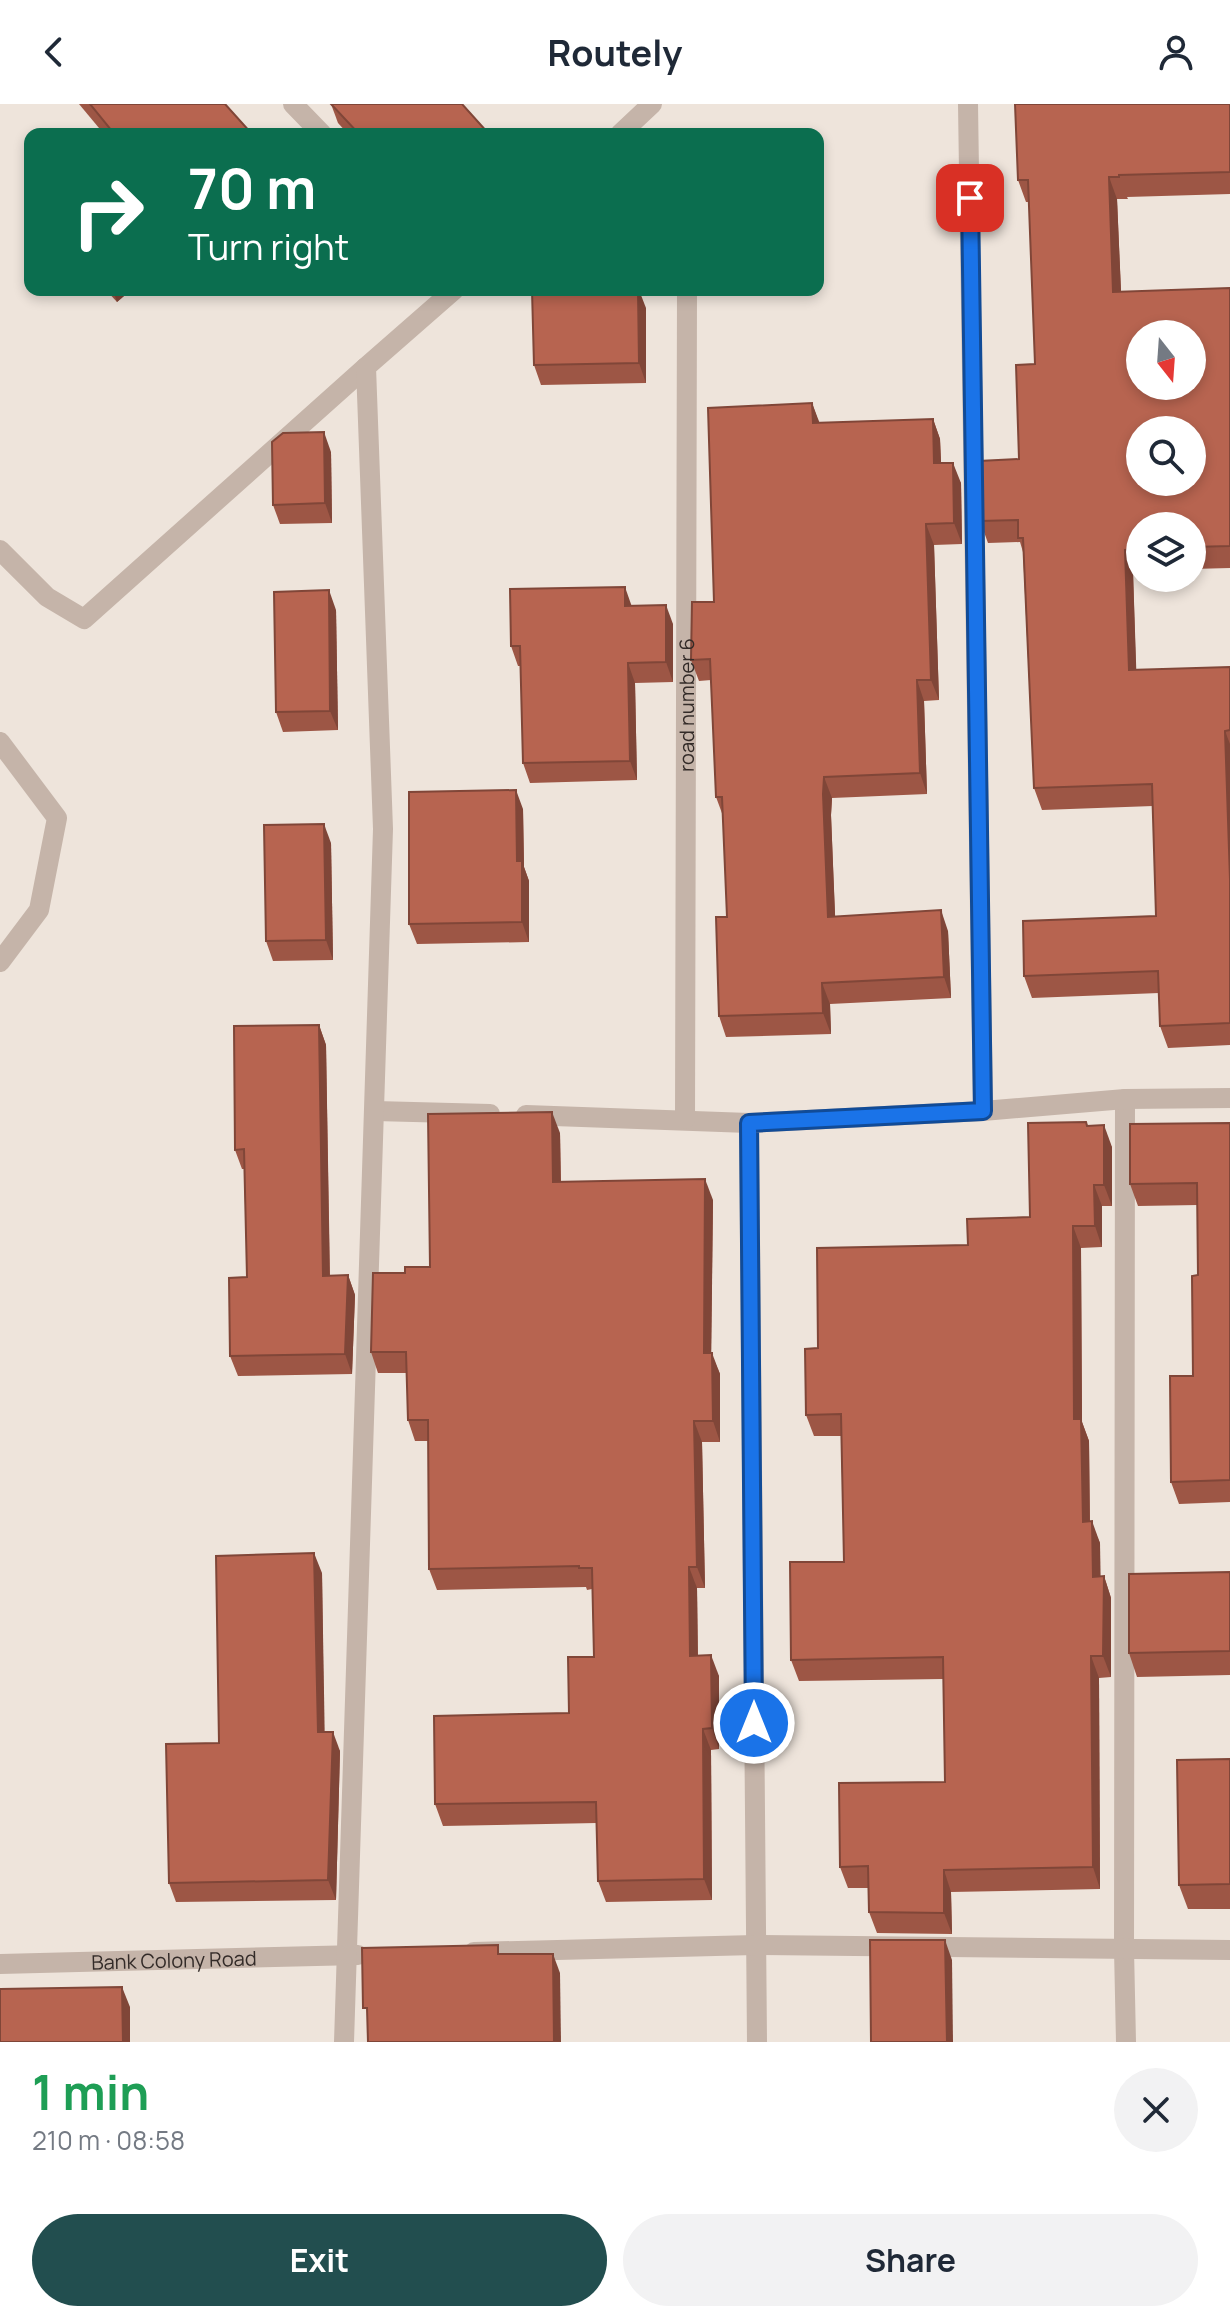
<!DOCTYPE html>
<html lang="en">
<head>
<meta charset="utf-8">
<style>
  body { margin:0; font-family:Manrope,sans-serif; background:#f2f2f3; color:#1f2937; height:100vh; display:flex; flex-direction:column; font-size:30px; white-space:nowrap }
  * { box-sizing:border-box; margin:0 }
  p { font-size:26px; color:#747a83 }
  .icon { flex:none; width:44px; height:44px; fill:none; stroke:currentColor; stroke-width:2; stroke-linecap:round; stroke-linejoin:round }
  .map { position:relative; height:1938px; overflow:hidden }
  .sheet { display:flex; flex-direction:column; background:#fff; flex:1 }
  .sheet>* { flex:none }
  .guide { position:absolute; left:24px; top:24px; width:800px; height:168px; border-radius:16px; box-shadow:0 4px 12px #0003; background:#0b6e4f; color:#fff; overflow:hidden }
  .needle { width:52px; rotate:163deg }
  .controls { position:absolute; left:1126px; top:216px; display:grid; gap:16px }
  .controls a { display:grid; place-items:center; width:80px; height:80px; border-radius:50%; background:#fff; box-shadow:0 4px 12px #0003; font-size:40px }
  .pin { position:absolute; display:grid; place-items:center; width:68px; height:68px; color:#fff; margin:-34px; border-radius:16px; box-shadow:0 4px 12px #0006 }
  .me { position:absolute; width:88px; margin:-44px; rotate:0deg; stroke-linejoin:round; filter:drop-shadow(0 0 6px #0008) }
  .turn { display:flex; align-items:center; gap:28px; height:168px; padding:0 32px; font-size:36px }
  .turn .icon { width:104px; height:104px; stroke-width:2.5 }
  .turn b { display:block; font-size:56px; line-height:68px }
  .round { display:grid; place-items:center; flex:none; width:84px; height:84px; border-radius:42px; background:#f2f2f3 }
  .overview { display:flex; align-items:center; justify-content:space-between; height:136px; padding:0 32px }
  h1 { font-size:48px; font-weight:700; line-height:60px; color:#1e9e55 }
  .button { display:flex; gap:16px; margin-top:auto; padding:16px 32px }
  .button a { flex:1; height:92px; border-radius:48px; background:#224e4f; color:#fff; font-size:32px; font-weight:700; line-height:92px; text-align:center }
  .button a+a { background:#f2f2f3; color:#1f2937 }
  header { display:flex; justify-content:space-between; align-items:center; height:104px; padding:0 32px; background:#fff; font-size:36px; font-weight:700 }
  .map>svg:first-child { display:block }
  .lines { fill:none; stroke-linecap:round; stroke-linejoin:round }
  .minor { stroke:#c5b4a9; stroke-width:20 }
  .wall { fill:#9d5645 }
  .shaded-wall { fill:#804638 }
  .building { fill:#b76450; stroke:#804638; stroke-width:2; fill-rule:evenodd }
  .route-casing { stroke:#114b97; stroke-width:20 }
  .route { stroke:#1a73e8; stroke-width:14 }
  .labels { text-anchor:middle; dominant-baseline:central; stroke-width:7; stroke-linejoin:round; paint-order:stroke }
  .street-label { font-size:20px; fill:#332b28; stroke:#f7efe7 }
</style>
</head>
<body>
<header><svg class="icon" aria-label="back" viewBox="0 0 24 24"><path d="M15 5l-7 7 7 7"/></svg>Routely<svg class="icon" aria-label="person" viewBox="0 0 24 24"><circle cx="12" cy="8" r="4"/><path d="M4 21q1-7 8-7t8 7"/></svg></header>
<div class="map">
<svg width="1230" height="1938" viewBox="0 0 1230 1938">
  <rect width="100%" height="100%" fill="#eee4db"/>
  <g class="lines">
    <g class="minor">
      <path d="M293 0 322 30"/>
      <path d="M968 0 983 1007"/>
      <path d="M620 30 652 0"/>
      <path d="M0 446 47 493 84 515 366 263"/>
      <path d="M0 638 57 714 39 806 0 858"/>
      <path d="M1125 995 1124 1845 1126 1938"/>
      <path d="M375 1007 490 1010"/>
      <path d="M526 1011 749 1019 983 1007 1125 995 1230 994"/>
      <path id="s1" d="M685 1015 687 186"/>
      <path d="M749 1019 757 1938"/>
      <path d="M474 1848 755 1841 1230 1846"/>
      <path id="s2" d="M0 1860 358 1851"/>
      <path d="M344 1938 383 725 366 263 454 186"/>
    </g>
  </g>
  <g class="wall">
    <path d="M79 0H224L252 30H104Z"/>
    <path d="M331 0 489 30H348L338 19Z"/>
    <path d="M1230 0V90L1127 93 1128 95H1117L1121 188 1230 184V464L1192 465V422H1140V468H1133L1136 566 1230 563V941L1168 944 1160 922 1159 889 1032 894 1024 872 1156 812 1153 702 1042 706 1034 684 1023 448 1020 438 988 439 980 417 1019 355 1035 260 1029 98H1026L1018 76Z"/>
    <path d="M106 186H131L117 198Z"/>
    <path d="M646 204V279L541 281 534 261Z"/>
    <path d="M812 299 819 319 933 315 940 335 941 359 961 379 962 440 934 441 939 596 924 597 927 690 832 694 831 711 835 813 948 827 951 894 830 900 831 930 726 933 719 912 727 813 723 712 716 693 711 576 699 577 691 556 714 498Z"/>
    <path d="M331 348 332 419 280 420 273 401Z"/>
    <path d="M632 502 673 520V578L635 579 637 676 530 679 523 659 521 562H518L511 542Z"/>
    <path d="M336 506 338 626 283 628 276 608Z"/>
    <path d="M523 705 524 763 529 777V838L417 840 409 820Z"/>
    <path d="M331 739 333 856 273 857 266 837Z"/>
    <path d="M319 921 326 941 330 1172 348 1171 355 1191 352 1270 238 1272 230 1252 247 1173 244 1065H242L235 1046Z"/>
    <path d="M1086 1018 1088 1022 1112 1043V1102H1102V1143L1081 1144 1082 1318 1089 1337 1090 1417 1100 1439V1472H1104L1111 1494V1573L1099 1574 1100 1785 951 1788 952 1830 877 1829 869 1808 868 1784H848L840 1763 945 1678 943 1575 799 1577 791 1556 844 1458 841 1332H814L806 1311 818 1244 968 1141 1030 1113Z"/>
    <path d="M1230 1019V1398L1179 1400 1171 1378 1193 1272 1198 1171V1101L1138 1102 1130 1080Z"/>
    <path d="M560 1029 561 1077 713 1096 711 1249 720 1270V1338H702L705 1484H697L698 1552 719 1572V1645L711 1646 712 1796 606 1798 598 1777 597 1719 443 1722 435 1700 569 1609 594 1553 592 1485 587 1486 586 1483 437 1486 429 1465 428 1337H415L408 1316 407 1269H378L371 1248 430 1163Z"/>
    <path d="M1230 1468V1571L1137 1573 1129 1549Z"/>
    <path d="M322 1469 324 1628 340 1647 336 1796 176 1798 169 1779 219 1639Z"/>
    <path d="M1230 1655V1805H1188L1179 1781Z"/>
  </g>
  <g class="shaded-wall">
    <path d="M1109 73 1117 95 1122 210 1113 188Z"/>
    <path d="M113 186H131L117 198Z"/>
    <path d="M639 186 646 204V279L639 259Z"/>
    <path d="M812 299 820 320 813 319Z"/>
    <path d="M933 315 940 335 942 380 934 359Z"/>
    <path d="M324 328 331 348 332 419 325 399Z"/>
    <path d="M953 359 961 379 962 440 954 419Z"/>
    <path d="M926 420 934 441 939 596 931 576Z"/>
    <path d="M1125 446 1133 468 1137 588 1129 566Z"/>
    <path d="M625 483 632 503 625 502Z"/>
    <path d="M329 486 336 506 338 626 330 607Z"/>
    <path d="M666 501 673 520V578L666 558Z"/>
    <path d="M628 559 635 579 637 676 630 657Z"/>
    <path d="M917 576 924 597 927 690 920 669Z"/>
    <path d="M1225 627 1230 640V775Z"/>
    <path d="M824 673 832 694 831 711 836 834 828 813 823 690Z"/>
    <path d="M516 686 523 705 524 763 529 777V838L522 818 517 757Z"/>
    <path d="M324 720 331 739 333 856 326 836Z"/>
    <path d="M941 806 948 827 951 894 944 873Z"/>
    <path d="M822 879 830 900 831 930 823 909Z"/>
    <path d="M319 921 326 941 330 1191 323 1172Z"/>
    <path d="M552 1008 560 1029 561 1099 553 1078Z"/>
    <path d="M1104 1021 1112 1043V1102L1104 1081Z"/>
    <path d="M705 1075 713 1096 711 1270 704 1249Z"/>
    <path d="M1094 1081 1102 1102V1143L1095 1122Z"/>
    <path d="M1073 1122 1081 1144 1082 1318 1089 1337 1090 1439 1083 1418 1074 1315Z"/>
    <path d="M348 1171 355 1191 352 1270 345 1250Z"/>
    <path d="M712 1249 720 1270V1338L713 1317Z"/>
    <path d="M694 1317 702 1338 705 1484 697 1463Z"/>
    <path d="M1092 1417 1100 1439 1101 1494 1093 1473Z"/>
    <path d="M314 1449 322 1469 325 1648 318 1628Z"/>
    <path d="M689 1463 697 1484 698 1573 690 1552Z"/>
    <path d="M1104 1472 1111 1494V1573L1103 1552Z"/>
    <path d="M711 1551 719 1572V1645L712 1624Z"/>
    <path d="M1091 1552 1099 1574 1100 1785 1093 1763Z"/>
    <path d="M703 1625 711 1646 712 1796 704 1775Z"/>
    <path d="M333 1628 340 1647 336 1796 328 1776Z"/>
    <path d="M944 1766 951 1788 952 1830 944 1809Z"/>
    <path d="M945 1836 952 1856 953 1938H947Z"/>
    <path d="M553 1850 560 1869 561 1938H554Z"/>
    <path d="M122 1883 130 1903V1938H123Z"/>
  </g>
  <g class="building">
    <path d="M90 0H225L252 30H108L112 27Z"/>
    <path d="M331 0H462L489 30H359Z"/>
    <path d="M1015 0H1230V68L1119 71V73H1109L1113 188 1230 184V442L1192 443V422H1140V445L1125 446 1129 566 1230 563V626L1225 627 1230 775V919L1160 922 1158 867 1024 872 1023 817 1156 812 1152 680 1034 684 1023 434H1018V416L980 417 979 357 1019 355 1016 261 1035 260 1028 76H1018ZM1140 230H1192V282H1140ZM1140 326H1192V378H1140Z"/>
    <path d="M532 186H638L639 259 534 261Z"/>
    <path d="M812 299 813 319 933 315 934 359H953L954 419 926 420 931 576H917L920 669 824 673 823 690 828 813 941 806 944 873 822 879 823 909 719 912 716 813H727L722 693H716L710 555 691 556 692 498H714L708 304Z"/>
    <path d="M324 328 325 399 273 401 272 338 283 329Z"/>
    <path d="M625 483V502L666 501V558L628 559 630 657 523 659 520 542H511L510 485Z"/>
    <path d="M329 486 330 607 276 608 274 488Z"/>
    <path d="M516 686 517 757H522V818L409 820V688Z"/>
    <path d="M324 720 326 836 266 837 264 721Z"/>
    <path d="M319 921 323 1172 348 1171 345 1250 230 1252 229 1174 247 1173 244 1045 235 1046 234 922Z"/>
    <path d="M552 1008 553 1078 705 1075 704 1249H712L713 1317H694L697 1463H689L690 1552 711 1551 712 1624 703 1625 704 1775 598 1777 596 1698 435 1700 434 1612 569 1609 568 1553H594L592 1464H579V1462L429 1465 428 1316H408L406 1248H371L373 1169H405V1163H430L428 1010Z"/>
    <path d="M1086 1018 1087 1022 1104 1021V1081H1094L1095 1122H1073L1074 1315H1081L1083 1418 1092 1417 1093 1473 1104 1472 1103 1552H1091L1093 1763 944 1766V1809L869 1808 868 1762 840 1763 839 1679 945 1678 943 1553 791 1556 790 1458H844L841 1310 806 1311 805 1245 818 1244 817 1144 968 1141 967 1115 1030 1113 1028 1019Z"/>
    <path d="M1230 1019V1376L1171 1378 1170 1272H1193L1192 1172 1198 1171 1197 1079 1130 1080V1020Z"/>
    <path d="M314 1449 318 1628H333L328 1776 169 1779 166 1640 219 1639 216 1452Z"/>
    <path d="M1230 1468V1547L1129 1549V1470Z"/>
    <path d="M1230 1655V1780L1179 1781 1177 1656Z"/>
    <path d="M870 1836H945L947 1938H871Z"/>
    <path d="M498 1841V1850H553L554 1938H368L367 1904H363L362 1844Z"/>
    <path d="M122 1883 123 1938H0V1885Z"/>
  </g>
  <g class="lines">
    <g class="route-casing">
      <path id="route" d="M754 1619 749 1019 983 1007 970 94"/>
    </g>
    <use href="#route" class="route"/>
  </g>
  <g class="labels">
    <g class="street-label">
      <text stroke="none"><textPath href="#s1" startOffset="414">road number 6</textPath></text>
      <text stroke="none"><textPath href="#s2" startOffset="174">Bank Colony Road</textPath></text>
    </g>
  </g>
</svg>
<div class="controls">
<a><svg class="needle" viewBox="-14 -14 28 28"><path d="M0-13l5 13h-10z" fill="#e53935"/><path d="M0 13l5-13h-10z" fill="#747a83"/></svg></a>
<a><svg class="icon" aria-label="search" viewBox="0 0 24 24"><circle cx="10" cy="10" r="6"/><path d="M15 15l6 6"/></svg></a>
<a><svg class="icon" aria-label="layers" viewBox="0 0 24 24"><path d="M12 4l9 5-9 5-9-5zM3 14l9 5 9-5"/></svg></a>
</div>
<div class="pin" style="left:970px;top:94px;background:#d93025"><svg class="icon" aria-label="arrive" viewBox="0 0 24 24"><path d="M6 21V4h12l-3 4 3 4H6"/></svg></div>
<svg class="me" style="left:754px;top:1619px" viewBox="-20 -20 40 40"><circle r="17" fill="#1a73e8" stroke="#fff" stroke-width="3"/><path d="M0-11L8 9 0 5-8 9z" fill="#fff"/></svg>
<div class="guide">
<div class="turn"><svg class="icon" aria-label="right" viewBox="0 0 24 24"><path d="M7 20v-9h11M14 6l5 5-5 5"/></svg><div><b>70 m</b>Turn right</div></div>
</div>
</div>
<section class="sheet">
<div class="overview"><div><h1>1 min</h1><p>210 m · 08:58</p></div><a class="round"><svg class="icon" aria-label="close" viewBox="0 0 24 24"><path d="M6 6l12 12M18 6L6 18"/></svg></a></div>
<div class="button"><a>Exit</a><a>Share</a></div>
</section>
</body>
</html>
